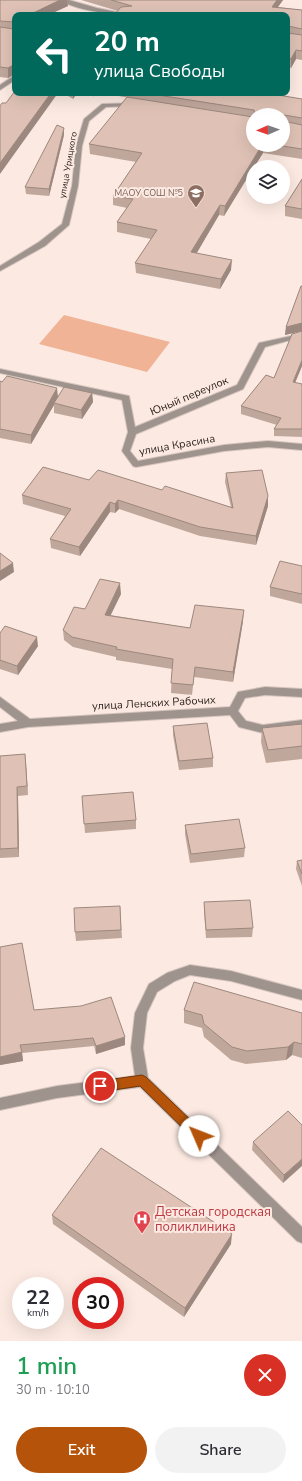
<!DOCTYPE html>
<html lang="en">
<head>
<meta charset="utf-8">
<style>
  body { margin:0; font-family:"Nunito Sans",sans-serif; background:#f2f2f3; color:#2b2b33; height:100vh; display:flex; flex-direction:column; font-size:15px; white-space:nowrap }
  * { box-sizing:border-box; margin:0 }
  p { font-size:13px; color:#7c7c81 }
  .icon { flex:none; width:22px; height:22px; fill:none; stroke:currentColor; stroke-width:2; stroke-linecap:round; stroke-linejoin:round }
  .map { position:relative; height:1341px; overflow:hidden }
  .side { display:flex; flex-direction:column; background:#fff; flex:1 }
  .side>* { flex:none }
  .top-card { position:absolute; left:12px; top:12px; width:278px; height:84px; border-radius:8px; box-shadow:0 4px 16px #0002; background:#00695c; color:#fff; overflow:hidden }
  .needle { width:26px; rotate:268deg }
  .fabs { position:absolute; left:246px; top:108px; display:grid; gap:8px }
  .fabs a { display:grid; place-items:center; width:44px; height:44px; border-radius:50%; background:#fff; box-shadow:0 4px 16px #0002; font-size:20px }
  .speed { position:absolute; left:12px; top:1277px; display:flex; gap:8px; font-size:20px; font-weight:700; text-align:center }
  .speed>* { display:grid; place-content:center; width:52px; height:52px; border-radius:50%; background:#fff; box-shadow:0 4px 16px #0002; line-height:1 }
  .speed small { font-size:10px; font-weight:400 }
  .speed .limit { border:6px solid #d22; background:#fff; color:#111 }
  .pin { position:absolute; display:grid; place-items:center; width:34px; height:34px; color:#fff; margin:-17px; border:2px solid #fff; border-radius:50%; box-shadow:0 1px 4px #0007 }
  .me { position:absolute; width:44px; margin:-22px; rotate:314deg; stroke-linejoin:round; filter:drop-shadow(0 0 3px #0008) }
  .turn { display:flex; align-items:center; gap:14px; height:84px; padding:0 16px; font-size:18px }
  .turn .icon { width:52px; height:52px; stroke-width:2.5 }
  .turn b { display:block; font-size:28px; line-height:34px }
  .round { display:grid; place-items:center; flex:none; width:42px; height:42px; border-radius:21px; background:#f2f2f3 }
  .overview { display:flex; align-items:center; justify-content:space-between; height:68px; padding:0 16px }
  h1 { font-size:24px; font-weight:600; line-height:30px; color:#1e9e55 }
  .cta { display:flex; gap:8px; margin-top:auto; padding:8px 16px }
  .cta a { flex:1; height:46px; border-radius:24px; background:#b45309; color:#fff; font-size:16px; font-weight:600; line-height:46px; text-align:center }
  .cta a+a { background:#f2f2f3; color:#2b2b33 }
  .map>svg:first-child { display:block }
  .green { fill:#f0b396 }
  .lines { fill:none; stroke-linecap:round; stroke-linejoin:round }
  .street-casing { stroke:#d6c5be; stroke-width:2 }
  .path { stroke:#9f918a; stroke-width:1.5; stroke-dasharray:0.5 2; stroke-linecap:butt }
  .street { fill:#9f938e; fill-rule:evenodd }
  .wall { fill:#c0a79c; fill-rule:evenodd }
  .shaded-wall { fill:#9c887f }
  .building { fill:#dfc2b5; stroke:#9c887f }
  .route { fill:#b45309; stroke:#753606 }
  .labels { text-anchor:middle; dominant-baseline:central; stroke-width:4; stroke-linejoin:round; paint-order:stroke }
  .far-street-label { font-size:9px; fill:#271d18; stroke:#fceae2 }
  .far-education-label { font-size:9px; fill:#785e54; stroke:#fceae2; text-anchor:end }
  .street-label { font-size:11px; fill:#271d18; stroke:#fceae2 }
  .near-health-label { font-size:13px; fill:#be3a42; stroke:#fceae2; text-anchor:start }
</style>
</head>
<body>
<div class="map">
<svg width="302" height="1341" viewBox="0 0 302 1341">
  <rect width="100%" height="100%" fill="#fceae2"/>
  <path class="green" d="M64 315 170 342 147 372 39 344Z"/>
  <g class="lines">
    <g class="street-casing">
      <g id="street">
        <path d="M60 0H69L97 8 131 15C113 15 74 10 60 0Z"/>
        <path d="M15 75V80L0 90V85Z"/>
        <path d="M136 103 137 104 134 106 106 107 89 121 82 146 78 186 69 225 45 246 0 271V266L39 242 62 224 72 186 76 146 84 119 102 104Z"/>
        <path d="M302 332V337L265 347 243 389 136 434 130 451 138 461 224 445 268 441 302 444V450L268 447 224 451 136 467 133 466 122 451 128 432 122 400 0 373V369L129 396 135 427 237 385 259 343 291 336Z"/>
        <path d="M265 687 302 689V697L265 695 245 698 238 711 246 721 263 725 302 720V728L263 733 239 727 230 715 28 727 0 732V724L18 721 0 707V697L30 719 230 707 238 692Z"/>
        <path d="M190 965 231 971 302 990V1000L231 981 190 975 175 981 157 992 147 1013 143 1048 148 1078 302 1227V1243L297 1241 140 1087 57 1098 0 1110V1098L57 1086 135 1076 131 1048 135 1013 149 984 167 973Z"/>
      </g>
    </g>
    <path class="path" d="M89 93 94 96"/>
    <use href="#street" class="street"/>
  </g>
  <g class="wall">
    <path d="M0 0H67L68 6 48 15H15V74L8 78 0 77Z"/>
    <path d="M81 0H283L278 7 302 10V60L296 59 291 68 287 67V15L118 11Z"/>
    <path d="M63 93H77L73 99Z"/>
    <path d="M101 93H266L302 99V159L263 153 224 216 219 215 196 253 231 270 220 289 136 273 135 263 151 239 117 232V222L127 208 113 205V196L136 162 90 154 89 144 130 98ZM253 115H283V145H253Z"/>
    <path d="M64 135 49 196 26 194 25 187Z"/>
    <path d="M302 179V219L285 216V206Z"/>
    <path d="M301 286H302V366L295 383 302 384V437L274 436V429L277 425 241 414V406L266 375 274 378 292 334 300 331 285 335 286 327Z"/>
    <path d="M0 381 58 397 92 393 93 402 82 419 54 413V405L31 444 0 438Z"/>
    <path d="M226 473 268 496V506L256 545 200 536 119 509 115 513 110 512 80 556 51 548 50 539 65 516 23 504 22 495 89 480 162 490 231 507 225 482Z"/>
    <path d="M302 566V604L270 596V587Z"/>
    <path d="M121 594 110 615 190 628 243 621 233 682 194 677 192 695 171 693 172 669 116 660V657L73 647 64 640 63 630 85 609Z"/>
    <path d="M0 633 38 646 18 675 0 669Z"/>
    <path d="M302 724V759L266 763 261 742 262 728Z"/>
    <path d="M173 726 213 758V767L179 770 173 735Z"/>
    <path d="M25 754 28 795 18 796 19 857 0 858V756Z"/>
    <path d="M82 796 136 820V829L85 833Z"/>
    <path d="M185 825 245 848 244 857 190 863 185 834Z"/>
    <path d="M302 860V886L296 869 297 861Z"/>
    <path d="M204 902 253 928 252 937 206 938 204 911Z"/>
    <path d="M120 906 122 938 76 941 75 932Z"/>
    <path d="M0 947 34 1010 125 1037V1045L96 1054 94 1046 22 1053 23 1061 0 1065Z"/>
    <path d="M184 1010 302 1013V1058L292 1055 286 1060 246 1064 231 1060 204 1037 202 1028 184 1023Z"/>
    <path d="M302 1125 283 1183 252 1150 253 1142Z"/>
    <path d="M52 1215 231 1244 184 1317 53 1224Z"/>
  </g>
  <g class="shaded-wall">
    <path d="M60 0H67L68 6 48 15H29Z"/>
    <path d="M277 0H283L272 15V7Z"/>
    <path d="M296 50V59L291 68V59Z"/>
    <path d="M15 64V74L8 78V68Z"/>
    <path d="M51 93H58L0 174V163Z"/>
    <path d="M73 93H77L73 99Z"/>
    <path d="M64 128V135L49 196V189Z"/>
    <path d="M262 145H263V153L254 167H253V168L224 216 225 206Z"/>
    <path d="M220 205 219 215 191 263V252Z"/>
    <path d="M232 260 231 270 220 289 221 279Z"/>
    <path d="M302 323V331L285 335 286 327Z"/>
    <path d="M302 360V366L292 390 293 382Z"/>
    <path d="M57 388 58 397 54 403V405L31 444V435Z"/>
    <path d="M92 393 93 402 82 419 81 410Z"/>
    <path d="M268 496V506L256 545V536Z"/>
    <path d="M118 500 119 509 115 513V504Z"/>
    <path d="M110 502V512L80 556 79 547Z"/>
    <path d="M13 563 14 572 0 581V571Z"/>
    <path d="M120 583 121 594 106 625 105 615Z"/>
    <path d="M244 610 243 621 233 682V672Z"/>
    <path d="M37 637 38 646 18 675 17 666Z"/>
    <path d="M25 754 26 763 28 795 27 786Z"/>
    <path d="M17 787 18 796 19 857 18 848Z"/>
    <path d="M125 1037V1045L96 1054V1046Z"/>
    <path d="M294 1042 292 1055 286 1060 288 1047Z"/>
    <path d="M22 1052 23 1061 0 1065V1057Z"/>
    <path d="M302 1159V1166L283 1183 284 1175Z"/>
    <path d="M232 1234 231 1244 184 1317 185 1308Z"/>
  </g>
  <g class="building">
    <path d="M0 0H60L29 15H15V22H14L0 21Z"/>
    <path d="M111 0H277L272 7 302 10V29L288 26 287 30V15H114L121 7 132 6Z"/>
    <path d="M0 27 14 29 15 28V66V64L8 68 0 67Z"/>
    <path d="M287 33 302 35V51L296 50 291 59 287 58Z"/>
    <path d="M15 91V93H51L0 163V106L2 103H6Z"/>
    <path d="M145 93H266L302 99V118L284 115 283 119V115H255L254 110Z"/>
    <path d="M127 97 253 117V145H262L225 206 220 205 191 252 232 260 221 279 135 263 157 230 117 222 133 199 113 196 142 153 89 144Z"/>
    <path d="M283 121 302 125V149L276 145H283Z"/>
    <path d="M57 125 64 128 49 189 25 187Z"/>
    <path d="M302 179V209L285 206Z"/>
    <path d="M301 286H302V323L286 327Z"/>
    <path d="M302 331V360L293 382 302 384V429H274L281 418 241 406 266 375 274 378 292 334Z"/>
    <path d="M7 376 57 388 31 435 0 429V381L2 382Z"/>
    <path d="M64 387 92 393 81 410 54 403Z"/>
    <path d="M43 467 89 480 98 470 162 490 165 486 233 508 226 473 262 470 268 496 256 536 200 527 118 500 115 504 110 502 79 547 50 539 71 509 22 495Z"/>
    <path d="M0 553 13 563 0 571Z"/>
    <path d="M280 561 302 566V594L270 587Z"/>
    <path d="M100 579 120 583 105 615 190 628 195 605 244 610 233 672 195 667 193 685 171 683 173 659 116 649 117 647 72 637 63 630 74 607 85 609Z"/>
    <path d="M5 626 37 637 17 666 0 660V633Z"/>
    <path d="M207 723 213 758 179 761 173 726Z"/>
    <path d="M302 724V746L268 750 262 728Z"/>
    <path d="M25 754 27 786 17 787 18 848 0 849V756Z"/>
    <path d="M133 792 136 820 84 824 82 796Z"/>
    <path d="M239 819 245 848 191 854 185 825Z"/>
    <path d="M302 860V874L297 861Z"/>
    <path d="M250 900 253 928 206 930 204 902Z"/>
    <path d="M120 906 121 930 75 932 74 908Z"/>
    <path d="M22 943 34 1010 81 1006 111 997 125 1037 96 1046 93 1038 20 1045 22 1052 0 1057V947Z"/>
    <path d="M194 982 302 1013V1044L294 1042 288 1047 247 1051 232 1047 204 1024 202 1015 184 1010Z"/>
    <path d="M288 1111 302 1125V1159L284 1175 253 1142Z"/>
    <path d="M101 1148 232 1234 185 1308 52 1215Z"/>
  </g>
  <path class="route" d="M142 1075 146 1077 203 1132 205 1136 203 1140 199 1142 195 1140 140 1086 100 1092 96 1090 94 1086 96 1083 100 1081Z"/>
  <defs>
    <g id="school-pin" transform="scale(0.9)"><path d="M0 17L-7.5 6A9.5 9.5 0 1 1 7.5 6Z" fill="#8d6e63" stroke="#fceae2"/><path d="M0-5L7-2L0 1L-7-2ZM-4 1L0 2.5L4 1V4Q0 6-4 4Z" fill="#fff"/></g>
    <g id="hospital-pin" transform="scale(0.9)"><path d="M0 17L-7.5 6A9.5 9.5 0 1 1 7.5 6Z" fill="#e0444e" stroke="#fceae2"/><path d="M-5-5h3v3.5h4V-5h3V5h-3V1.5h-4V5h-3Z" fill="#fff"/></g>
  </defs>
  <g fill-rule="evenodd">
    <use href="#school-pin" x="196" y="193"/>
    <use href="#hospital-pin" x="142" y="1219"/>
  </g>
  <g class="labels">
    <g class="far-street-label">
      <text transform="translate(68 165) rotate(-80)">улица Урицкого</text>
    </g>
    <g class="far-education-label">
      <text x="183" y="193">МАОУ СОШ №5</text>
    </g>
    <g class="street-label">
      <text transform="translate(189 396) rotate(-23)">Юный переулок</text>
      <text transform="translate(177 445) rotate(-10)">улица Красина</text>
      <text transform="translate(154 703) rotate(-3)">улица Ленских Рабочих</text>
    </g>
    <g class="near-health-label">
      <text x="155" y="1212">Детская городская<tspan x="155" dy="15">поликлиника</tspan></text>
    </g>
  </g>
</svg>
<div class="fabs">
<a><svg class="needle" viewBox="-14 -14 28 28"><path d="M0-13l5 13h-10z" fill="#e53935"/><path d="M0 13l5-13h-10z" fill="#7c7c81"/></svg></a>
<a><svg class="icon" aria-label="layers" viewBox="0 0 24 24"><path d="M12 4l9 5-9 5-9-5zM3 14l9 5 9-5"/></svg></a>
</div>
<div class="speed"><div>22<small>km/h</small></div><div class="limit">30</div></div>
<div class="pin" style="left:100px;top:1086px;background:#d93025"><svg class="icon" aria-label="arrive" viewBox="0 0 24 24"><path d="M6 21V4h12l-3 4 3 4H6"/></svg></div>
<svg class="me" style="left:199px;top:1136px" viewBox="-20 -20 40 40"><circle r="19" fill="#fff"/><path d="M0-13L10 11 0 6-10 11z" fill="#b45309"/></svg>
<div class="top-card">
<div class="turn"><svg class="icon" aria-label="left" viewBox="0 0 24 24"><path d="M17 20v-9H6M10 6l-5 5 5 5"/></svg><div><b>20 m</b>улица Свободы</div></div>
</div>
</div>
<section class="side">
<div class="overview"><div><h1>1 min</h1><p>30 m · 10:10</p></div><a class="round" style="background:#d93025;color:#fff"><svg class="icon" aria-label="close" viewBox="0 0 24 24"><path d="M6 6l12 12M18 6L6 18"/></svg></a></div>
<div class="cta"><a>Exit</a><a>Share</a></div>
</section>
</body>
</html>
